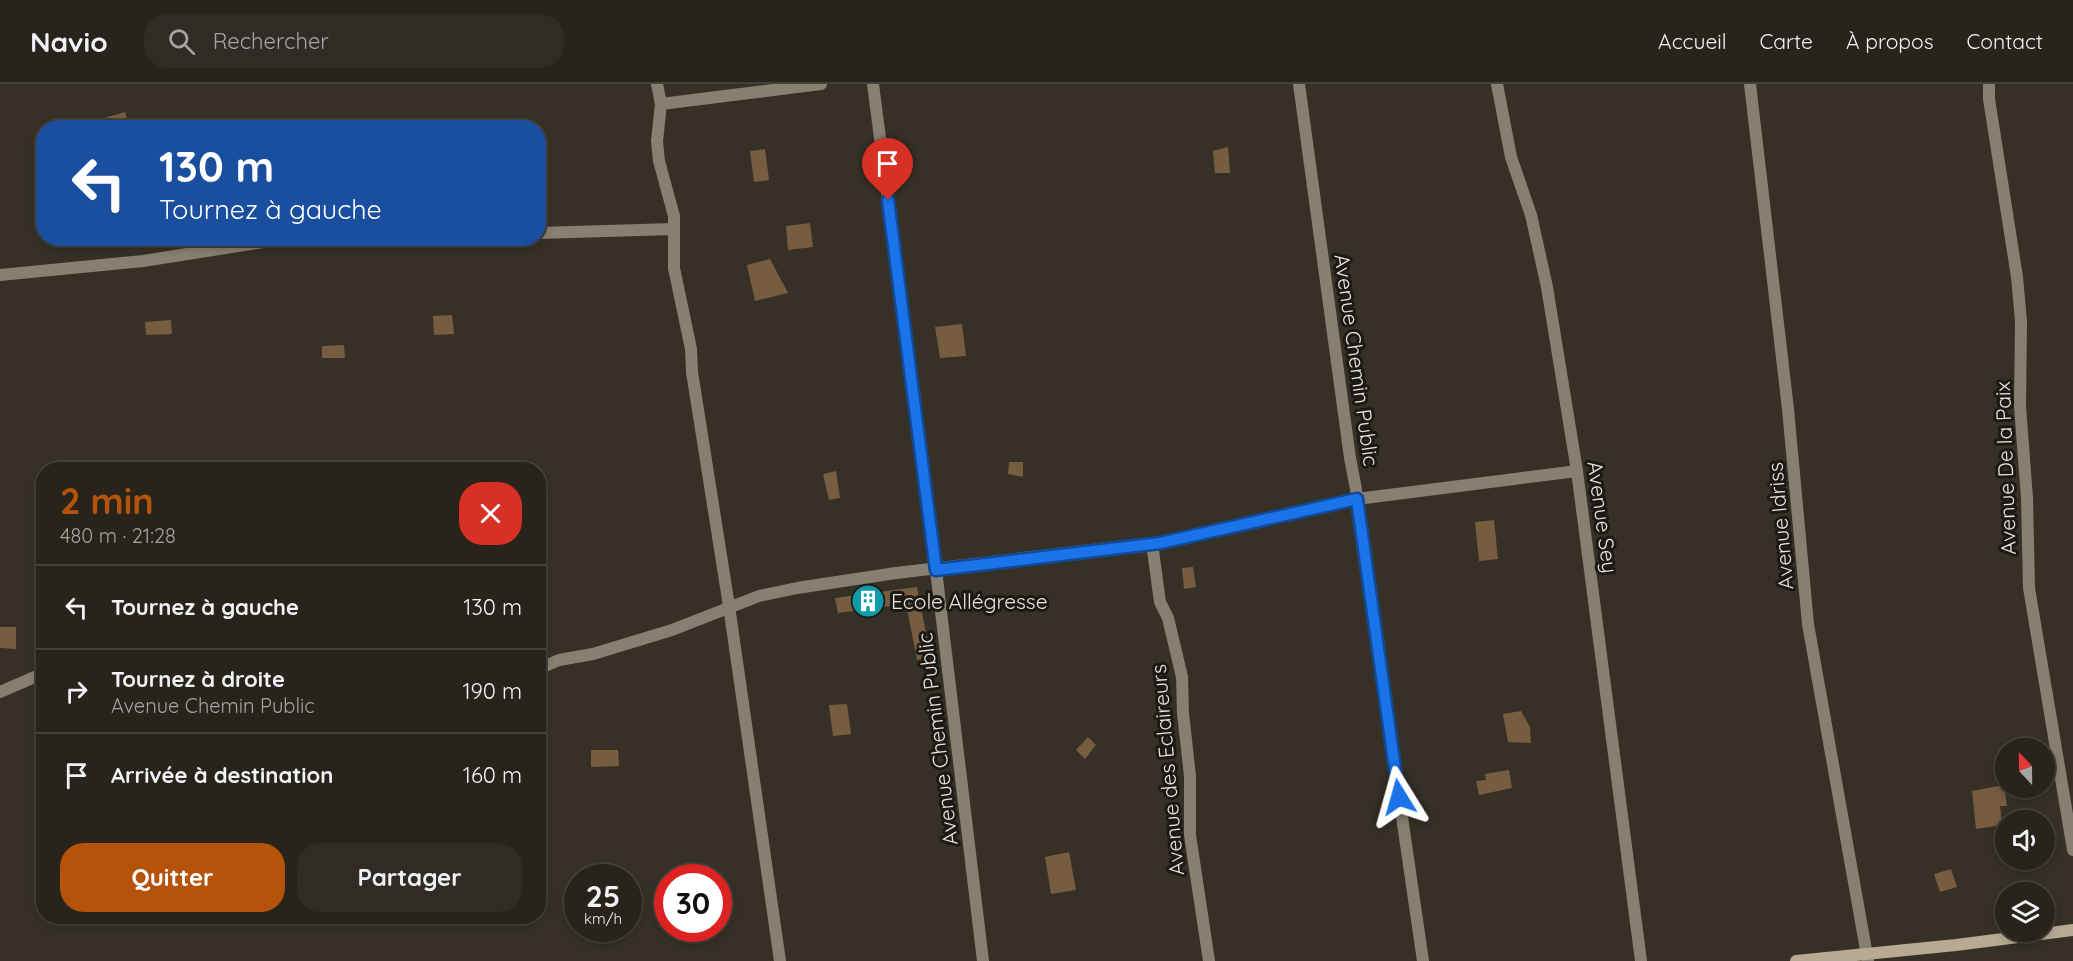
<!DOCTYPE html>
<html lang="fr">
<head>
<meta charset="utf-8">
<style>
  body { margin:0; font-family:Quicksand,sans-serif; background:#302c25; color:#f1f3f6; height:100vh; display:flex; flex-direction:column; font-size:22px; white-space:nowrap }
  * { box-sizing:border-box; margin:0 }
  p { font-size:20px; color:#a5a4a3 }
  .icon { flex:none; width:33px; height:33px; fill:none; stroke:currentColor; stroke-width:2; stroke-linecap:round; stroke-linejoin:round }
  .map { position:relative; flex:1; overflow:hidden }
  .details { position:absolute; left:36px; top:378px; width:510px; height:462px; display:flex; flex-direction:column; background:#28241c; border-radius:24px; box-shadow:0 3px 9px #0003,0 0 0 2px #44413b }
  .details>* { flex:none }
  .banner { position:absolute; left:36px; top:36px; width:510px; height:126px; border-radius:24px; box-shadow:0 3px 9px #0003,0 0 0 2px #44413b; background:#1a4fa0; color:#fff; overflow:hidden }
  .needle { width:39px; rotate:338deg }
  .tools { position:absolute; left:1995px; top:654px; display:grid; gap:12px }
  .tools a { display:grid; place-items:center; width:60px; height:60px; border-radius:50%; background:#28241c; box-shadow:0 3px 9px #0003,0 0 0 2px #44413b; font-size:30px }
  .speed { position:absolute; left:564px; top:780px; display:flex; gap:12px; font-size:30px; font-weight:700; text-align:center }
  .speed>* { display:grid; place-content:center; width:78px; height:78px; border-radius:50%; background:#28241c; box-shadow:0 3px 9px #0003,0 0 0 2px #44413b; line-height:1 }
  .speed small { font-size:15px; font-weight:400 }
  .speed .limit { border:9px solid #d22; background:#fff; color:#111 }
  .pin { position:absolute; display:grid; place-items:center; width:51px; height:51px; color:#fff; margin:-62px -26px; border-radius:50% 50% 50% 0; rotate:-45deg; box-shadow:0 0 6px #0007 }
  .pin .icon { rotate:45deg }
  .me { position:absolute; width:66px; margin:-33px; rotate:352deg; stroke-linejoin:round; filter:drop-shadow(0 0 4px #0008) }
  .turn { display:flex; align-items:center; gap:21px; height:126px; padding:0 24px; font-size:27px }
  .turn .icon { width:78px; height:78px; stroke-width:2.5 }
  .turn b { display:block; font-size:42px; line-height:51px }
  .round { display:grid; place-items:center; flex:none; width:63px; height:63px; border-radius:24px; background:#302c25 }
  .headline { display:flex; align-items:center; justify-content:space-between; height:102px; padding:0 24px }
  h1 { font-size:36px; font-weight:700; line-height:45px; color:#b45309 }
  .cta { display:flex; gap:12px; margin-top:auto; padding:12px 24px }
  .cta a { flex:1; height:69px; border-radius:24px; background:#b45309; color:#fff; font-size:24px; font-weight:700; line-height:69px; text-align:center }
  .cta a+a { background:#302c25; color:#f1f3f6 }
  ul { padding:0; list-style:none }
  li { display:flex; align-items:center; gap:18px; height:84px; padding:0 24px; border-top:2px solid #44413b }
  li div { flex:1 }
  li b { display:block; font-size:22px }
  li em { font-style:normal }
  header { display:flex; align-items:center; gap:36px; box-sizing:border-box; height:84px; padding:0 30px; background:#28241c; border-bottom:2px solid #44413b }
  header strong { font-size:28px }
  nav { display:flex; gap:33px; margin-inline-start:auto; font-size:21px }
  .search { width:420px; height:54px; background:#302c25; display:flex; align-items:center; gap:15px; box-sizing:border-box; padding:0 21px; border-radius:24px; color:#a5a4a3; font-size:22px }
  .map>svg:first-child { display:block }
  .building { fill:#765d40 }
  .lines { fill:none; stroke-linecap:round; stroke-linejoin:round }
  .street { stroke:#877f70; stroke-width:12 }
  .secondary { stroke:#b8aa92; stroke-width:12 }
  .route-casing { stroke:#114b97; stroke-width:15 }
  .route { stroke:#1a73e8; stroke-width:10 }
  .labels { text-anchor:middle; dominant-baseline:central; stroke-width:6; stroke-linejoin:round; paint-order:stroke }
  .street-label { font-size:21px; fill:#e7e4dd; stroke:#1b1914 }
  .poi-label { font-size:21px; fill:#e7e4dd; stroke:#1b1914; text-anchor:start }
</style>
</head>
<body>
<header>
<strong>Navio</strong>
<div class="search"><svg class="icon" aria-label="search" viewBox="0 0 24 24"><circle cx="10" cy="10" r="6"/><path d="M15 15l6 6"/></svg>Rechercher</div>
<nav><a>Accueil</a><a>Carte</a><a>À propos</a><a>Contact</a></nav>
</header>
<div class="map">
<svg width="2073" height="877" viewBox="0 0 2073 877">
  <rect width="100%" height="100%" fill="#363026"/>
  <g class="building">
    <path d="M125 28 129 44H84V40Z"/>
    <path d="M1228 63 1230 89H1215L1213 67Z"/>
    <path d="M765 65 769 96 754 98 750 67Z"/>
    <path d="M810 139 813 163 788 166 786 142Z"/>
    <path d="M770 175 788 209 755 217 747 181Z"/>
    <path d="M452 231 454 250 434 251 433 232Z"/>
    <path d="M171 236 172 250 146 251 145 238Z"/>
    <path d="M962 240 966 272 940 274 935 243Z"/>
    <path d="M344 261 345 274H322V262Z"/>
    <path d="M1009 378H1023V393L1008 390Z"/>
    <path d="M836 387 840 414 829 416 823 390Z"/>
    <path d="M1494 436 1498 475 1479 477 1475 438Z"/>
    <path d="M1193 483 1196 503 1184 505 1182 484Z"/>
    <path d="M917 503 931 574 917 576 906 520 838 529 835 514Z"/>
    <path d="M0 543H16V565L0 564Z"/>
    <path d="M847 620 851 650 833 652 829 621Z"/>
    <path d="M1521 627 1530 643 1531 659 1508 658 1503 630Z"/>
    <path d="M1088 653 1096 661 1085 675 1076 666Z"/>
    <path d="M591 666H618L619 682 591 683Z"/>
    <path d="M1509 686 1512 704 1479 711 1476 697 1486 696 1485 690Z"/>
    <path d="M2004 701 2007 722H2000L2002 741 1976 745 1972 707Z"/>
    <path d="M1069 768 1076 806 1051 810 1045 773Z"/>
    <path d="M1951 785 1957 803 1940 808 1934 790Z"/>
  </g>
  <g class="lines">
    <g class="street">
      <path d="M657 0 661 20 657 57 659 77 674 132V184L691 265 692 288 729 522 780 877"/>
      <path d="M873 0 936 486 983 877"/>
      <path d="M1299 0 1350 374 1356 405 1358 431 1423 877"/>
      <path d="M1497 0 1511 73 1531 131 1547 203 1577 387 1641 877"/>
      <path d="M1750 0 1788 325 1808 540 1868 877"/>
      <path d="M1989 0V15L2017 193 2021 237 2020 322 2027 414 2029 504 2073 766"/>
      <path d="M661 20 821 0"/>
      <path d="M538 149 674 145"/>
      <path d="M329 154H378"/>
      <path d="M0 191 143 177 289 154"/>
      <path d="M1152 459 1160 518 1168 534 1182 593 1183 629 1190 692V751L1209 877"/>
      <path d="M538 585 559 576 593 570 672 546 759 512 797 504 896 489 1160 458 1357 415 1577 387"/>
      <path d="M0 608 44 589"/>
    </g>
    <path class="secondary" d="M1796 877 1956 861 2073 846"/>
  </g>
  <g class="lines">
    <g class="route-casing">
      <path id="route" d="M888 116 936 486 1160 459 1357 415 1399 713"/>
    </g>
    <use href="#route" class="route"/>
  </g>
  <defs>
    <g id="building-disc" transform="scale(1.725)"><circle r="9.5" fill="#0f9aa8" stroke="#1b1914"/><path d="M-4-6H4V6H1V3H-1V6H-4ZM-2.5-4.3h1.7v1.8h-1.7ZM.8-4.3h1.7v1.8H.8ZM-2.5-1h1.7V.8h-1.7ZM.8-1h1.7V.8H.8Z" fill="#fff"/></g>
  </defs>
  <g fill-rule="evenodd">
    <use href="#building-disc" x="868" y="517"/>
  </g>
  <g class="labels">
    <g class="street-label">
      <text transform="translate(1357 276) rotate(82)">Avenue Chemin Public</text>
      <text transform="translate(2005 384) rotate(-92)">Avenue De la Paix</text>
      <text transform="translate(1603 433) rotate(82)">Avenue Sey</text>
      <text transform="translate(1780 442) rotate(-95)">Avenue Idriss</text>
      <text transform="translate(937 655) rotate(-97)">Avenue Chemin Public</text>
      <text transform="translate(1167 686) rotate(-95)">Avenue des Eclaireurs</text>
    </g>
    <g class="poi-label">
      <text x="891" y="517">Ecole Allégresse</text>
    </g>
  </g>
</svg>
<div class="tools">
<a><svg class="needle" viewBox="-14 -14 28 28"><path d="M0-13l5 13h-10z" fill="#e53935"/><path d="M0 13l5-13h-10z" fill="#a5a4a3"/></svg></a>
<a><svg class="icon" aria-label="sound" viewBox="0 0 24 24"><path d="M4 9h4l5-4v14l-5-4H4zM17 9q2 3 0 6"/></svg></a>
<a><svg class="icon" aria-label="layers" viewBox="0 0 24 24"><path d="M12 4l9 5-9 5-9-5zM3 14l9 5 9-5"/></svg></a>
</div>
<div class="speed"><div>25<small>km/h</small></div><div class="limit">30</div></div>
<div class="pin" style="left:888px;top:116px;background:#d93025"><svg class="icon" aria-label="arrive" viewBox="0 0 24 24"><path d="M6 21V4h12l-3 4 3 4H6"/></svg></div>
<svg class="me" style="left:1399px;top:713px" viewBox="-20 -20 40 40"><path d="M0-17L14 15 0 8-14 15z" fill="#1a73e8" stroke="#fff" stroke-width="4"/></svg>
<div class="banner">
<div class="turn"><svg class="icon" aria-label="left" viewBox="0 0 24 24"><path d="M17 20v-9H6M10 6l-5 5 5 5"/></svg><div><b>130 m</b>Tournez à gauche</div></div>
</div>
<section class="details">
<div class="headline"><div><h1>2 min</h1><p>480 m · 21:28</p></div><a class="round" style="background:#d93025;color:#fff"><svg class="icon" aria-label="close" viewBox="0 0 24 24"><path d="M6 6l12 12M18 6L6 18"/></svg></a></div>
<ul>
<li><svg class="icon" aria-label="left" viewBox="0 0 24 24"><path d="M17 20v-9H6M10 6l-5 5 5 5"/></svg><div><b>Tournez à gauche</b></div><em>130 m</em></li>
<li><svg class="icon" aria-label="right" viewBox="0 0 24 24"><path d="M7 20v-9h11M14 6l5 5-5 5"/></svg><div><b>Tournez à droite</b><p>Avenue Chemin Public</p></div><em>190 m</em></li>
<li><svg class="icon" aria-label="arrive" viewBox="0 0 24 24"><path d="M6 21V4h12l-3 4 3 4H6"/></svg><div><b>Arrivée à destination</b></div><em>160 m</em></li>
</ul>
<div class="cta"><a>Quitter</a><a>Partager</a></div>
</section>
</div>
</body>
</html>
